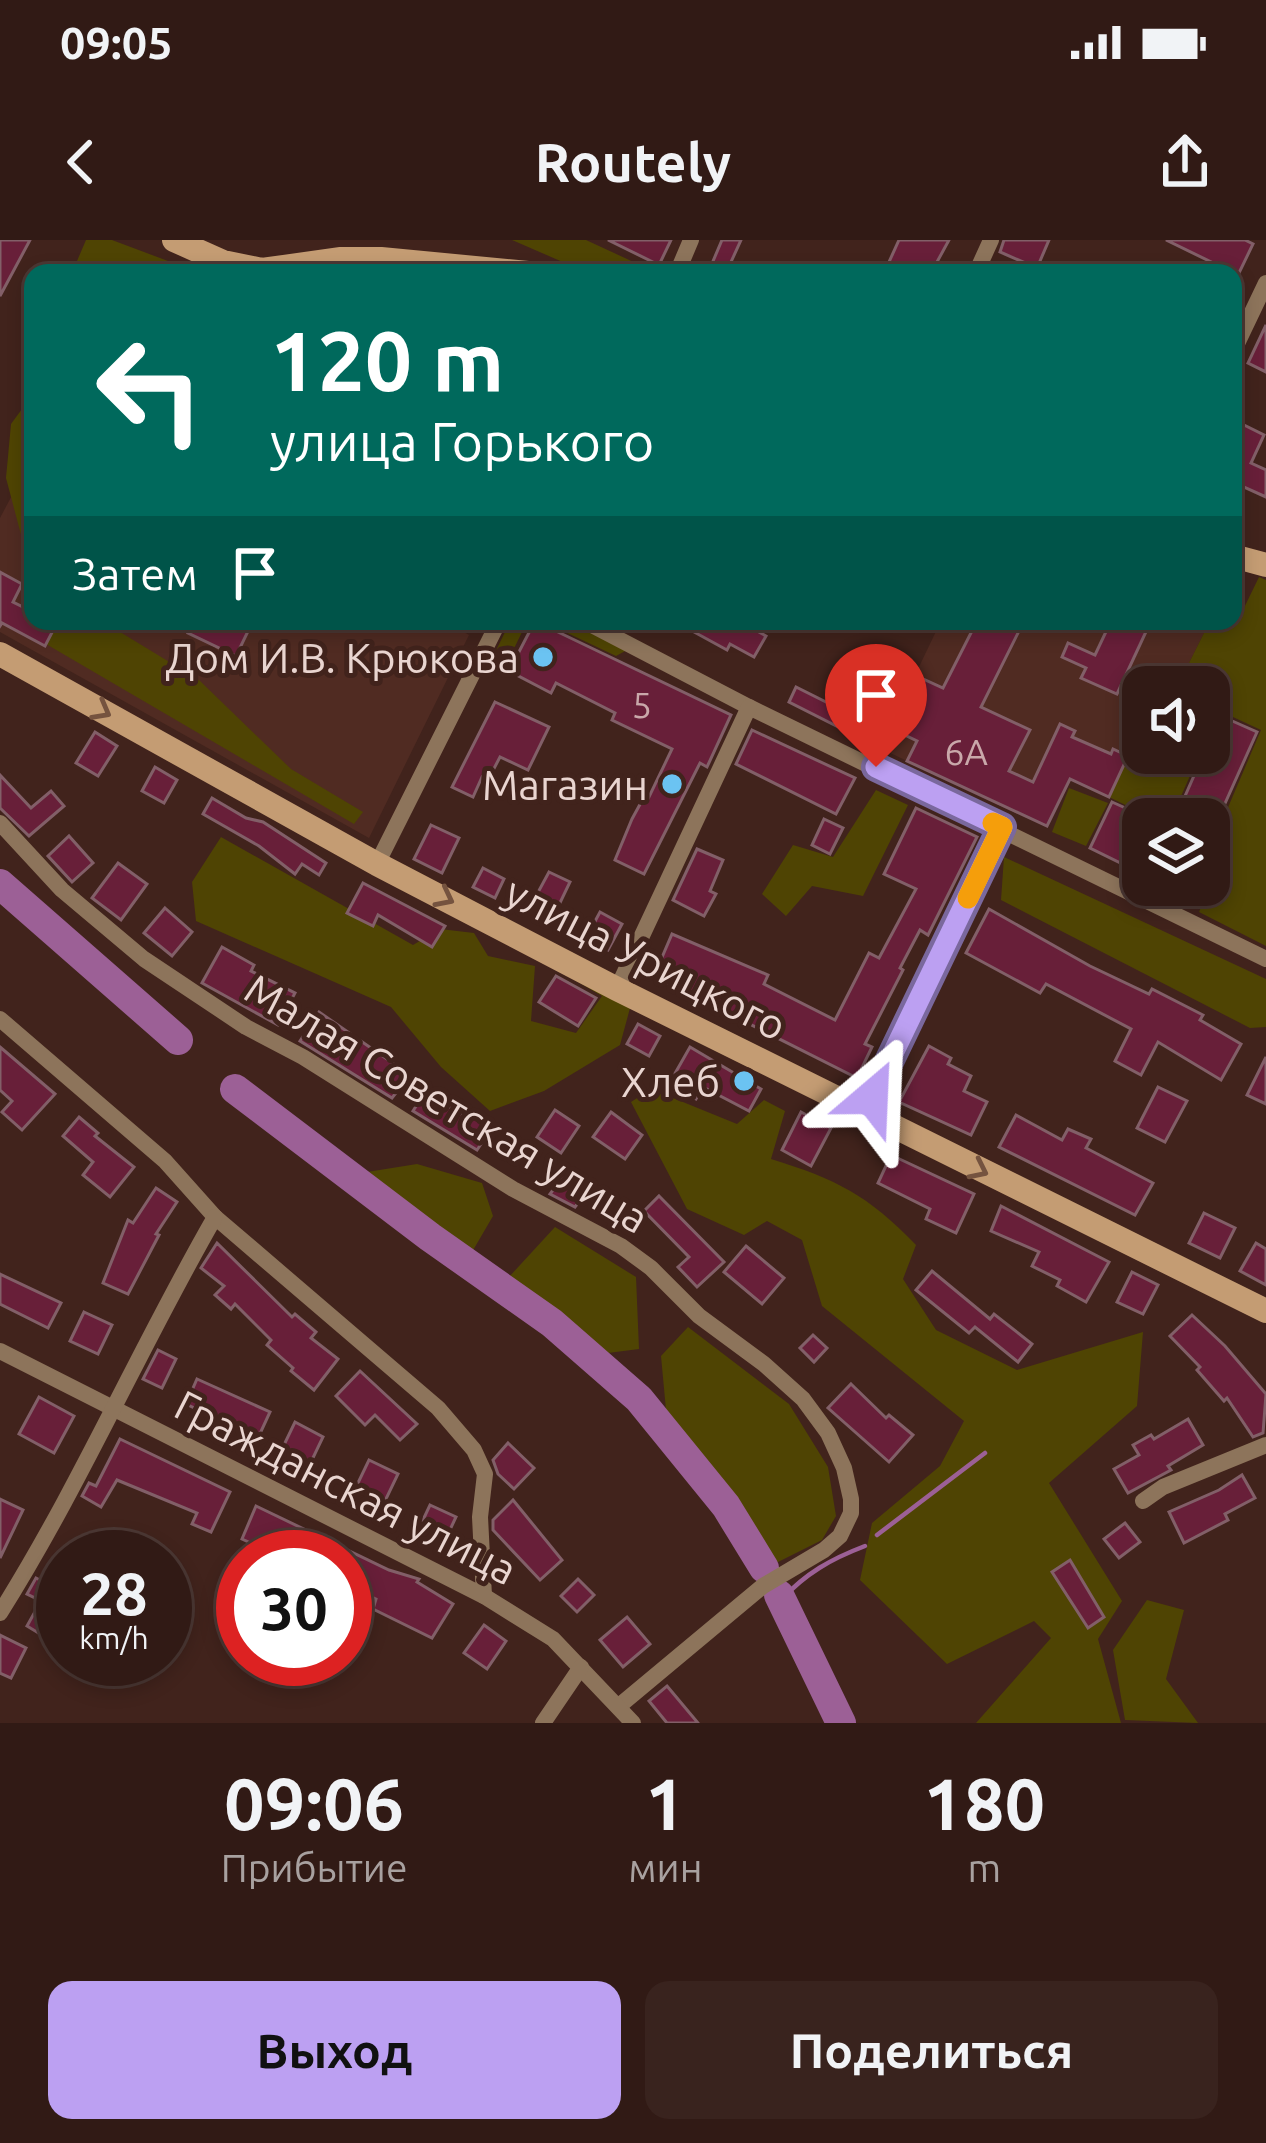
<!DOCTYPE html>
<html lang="ru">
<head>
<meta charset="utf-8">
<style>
  body { margin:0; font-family:Ubuntu,sans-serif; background:#39231e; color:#f1f3f6; height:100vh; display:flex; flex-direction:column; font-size:45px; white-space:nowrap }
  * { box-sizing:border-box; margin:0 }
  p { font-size:39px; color:#a8a1a0 }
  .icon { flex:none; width:66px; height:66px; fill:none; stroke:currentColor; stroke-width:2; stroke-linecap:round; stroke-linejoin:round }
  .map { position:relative; height:1483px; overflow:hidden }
  .side { display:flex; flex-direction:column; background:#311a15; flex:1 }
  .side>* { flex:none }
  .guide { position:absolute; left:24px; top:24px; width:1218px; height:366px; border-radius:24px; box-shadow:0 6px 18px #0003,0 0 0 3px #4c3834; background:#00695c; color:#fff; overflow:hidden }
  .controls { position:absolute; left:1122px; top:426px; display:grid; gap:24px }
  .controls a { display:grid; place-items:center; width:108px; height:108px; border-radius:24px; background:#311a15; box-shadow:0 6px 18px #0003,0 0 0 3px #4c3834; font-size:60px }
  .speed { position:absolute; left:36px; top:1290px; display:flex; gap:24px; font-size:60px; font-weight:700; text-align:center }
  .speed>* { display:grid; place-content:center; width:156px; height:156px; border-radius:50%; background:#311a15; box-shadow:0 6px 18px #0003,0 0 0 3px #4c3834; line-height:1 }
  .speed small { font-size:30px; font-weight:400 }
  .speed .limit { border:18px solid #d22; background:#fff; color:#111 }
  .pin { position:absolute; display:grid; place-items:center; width:102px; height:102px; color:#fff; margin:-123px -51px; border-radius:50% 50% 50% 0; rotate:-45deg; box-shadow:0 0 12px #0007 }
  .pin .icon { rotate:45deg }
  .me { position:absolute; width:132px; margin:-66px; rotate:26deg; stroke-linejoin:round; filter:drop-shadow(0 0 9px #0008) }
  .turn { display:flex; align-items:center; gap:42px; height:252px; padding:0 48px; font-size:54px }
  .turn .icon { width:156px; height:156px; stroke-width:2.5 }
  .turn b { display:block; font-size:84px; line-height:102px }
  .then { display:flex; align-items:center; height:114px; padding:0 48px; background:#0003; gap:24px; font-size:45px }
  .eta { display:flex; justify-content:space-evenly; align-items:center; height:204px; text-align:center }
  .eta b { font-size:72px; font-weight:700; line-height:84px }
  .action { display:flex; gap:24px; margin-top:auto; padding:24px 48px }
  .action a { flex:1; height:138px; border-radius:24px; background:#bca0f2; color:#111; font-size:48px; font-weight:700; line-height:138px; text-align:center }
  .action a+a { background:#39231e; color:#f1f3f6 }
  .status { display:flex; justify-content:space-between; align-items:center; height:84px; padding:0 60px; background:#311a15; direction:ltr }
  .status svg { height:33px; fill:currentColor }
  header { display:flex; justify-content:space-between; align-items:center; height:156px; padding:0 48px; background:#311a15; font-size:54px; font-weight:700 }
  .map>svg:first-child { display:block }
  .built { fill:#502b22 }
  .green { fill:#4f4403 }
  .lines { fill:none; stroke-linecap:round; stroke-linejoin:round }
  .stream { stroke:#9c6096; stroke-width:4.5 }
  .river { stroke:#9c6096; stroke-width:30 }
  .building { fill:#681f39; stroke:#825f68; stroke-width:3 }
  .street { stroke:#8d745b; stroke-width:16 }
  .secondary { stroke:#c49c73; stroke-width:24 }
  .oneway { stroke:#75533f }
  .route-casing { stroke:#7a689d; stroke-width:30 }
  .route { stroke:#bca0f2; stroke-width:21 }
  .slow { stroke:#f59e0b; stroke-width:21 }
  .poi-dot { fill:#6bc3f2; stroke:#41231c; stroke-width:4.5 }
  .labels { text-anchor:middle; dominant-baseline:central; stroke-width:10; stroke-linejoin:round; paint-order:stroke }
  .number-label { font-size:36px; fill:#c9a8aa }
  .poi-label { font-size:42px; fill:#e9d5d0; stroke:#41231c; text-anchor:end }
  .street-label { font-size:42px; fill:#e9d5d0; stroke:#41231c }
</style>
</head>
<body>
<div class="status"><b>09:05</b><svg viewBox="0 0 49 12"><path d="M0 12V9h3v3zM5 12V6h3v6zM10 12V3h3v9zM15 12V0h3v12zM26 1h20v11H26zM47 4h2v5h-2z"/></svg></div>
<header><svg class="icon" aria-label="back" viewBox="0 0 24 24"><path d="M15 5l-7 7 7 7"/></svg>Routely<svg class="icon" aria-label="share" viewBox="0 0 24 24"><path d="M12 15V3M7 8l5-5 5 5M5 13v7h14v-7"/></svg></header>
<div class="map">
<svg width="1266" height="1483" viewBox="0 0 1266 1483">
  <rect width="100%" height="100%" fill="#41231c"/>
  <g class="built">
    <path d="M26 229 33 233V381H444L469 395 369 598 0 392V278Z"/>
    <path d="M941 381H1210L1177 447H1143V507L1136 519 1128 517 1109 557 1049 530 1026 578 880 508Z"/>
  </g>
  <g class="green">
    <path d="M86 0H112L200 33H80L77 21Z"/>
    <path d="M512 0H586L653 31 588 33Z"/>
    <path d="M33 154V340L6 238 11 184Z"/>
    <path d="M1259 337 1266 340V706L1199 672 1204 660 1191 654 1195 645H1209V612L1261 490 1220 471 1209 494V447H1177L1210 381H1233V366L1243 370Z"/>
    <path d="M46 381H102L199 440 291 529 363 572 354 584 46 404Z"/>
    <path d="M542 381H564L627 410 616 416Z"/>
    <path d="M507 388H524L503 431 484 435Z"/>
    <path d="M1143 507V513H1200L1171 579H1154L1109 557 1128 516 1136 519Z"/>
    <path d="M1069 548 1108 563 1086 606 1052 592Z"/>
    <path d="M876 550 908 565 863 656 812 646 786 676 762 654 793 605 833 617Z"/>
    <path d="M221 597 413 705 440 689 474 693 488 716 535 726 531 781 576 793 602 756 549 725 636 746 620 805 544 851 490 871 441 827 391 767 196 681 192 642Z"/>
    <path d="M1004 617 1266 739V787L1250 788 1001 660Z"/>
    <path d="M651 849 737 884 764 860 785 871 771 919C836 939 868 955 916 1005L903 1039 936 1090 1017 1130 1143 1092 1137 1166 1049 1243 1122 1361 1098 1399 1121 1483H976L1051 1398 1034 1381 947 1424 860 1340 872 1283 940 1226 964 1181 822 1066 802 1000 767 981 744 995 687 969 631 862Z"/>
    <path d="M417 924 482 943 493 976 472 1012 367 932Z"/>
    <path d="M555 987 636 1037 639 1109 608 1113 509 1037Z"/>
    <path d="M688 1087 789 1164 828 1227 836 1276 822 1300 776 1323 716 1233 666 1170 661 1116Z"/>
    <path d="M1147 1360 1184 1370 1166 1439 1198 1483 1125 1480 1113 1410Z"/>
  </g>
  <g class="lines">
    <g class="stream">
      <path d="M877 1295 985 1213"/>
      <path d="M781 1360C806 1333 831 1319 865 1306"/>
    </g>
    <g class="river">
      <path d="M0 644 178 800"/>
      <path d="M235 849 430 997 552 1083 639 1159 726 1266 764 1328"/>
      <path d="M779 1355 841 1483"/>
    </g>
  </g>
  <g class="building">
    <path d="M0 0H30L0 56Z"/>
    <path d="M608 0H671L659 25Z"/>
    <path d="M722 0H741L731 22 757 33H708Z"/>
    <path d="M899 0H949L931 33H884Z"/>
    <path d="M1004 0H1049L1037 28 1000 12Z"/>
    <path d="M1166 0H1245L1253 4 1238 35Z"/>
    <path d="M1266 85V132L1248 123Z"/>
    <path d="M1238 182 1264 195 1251 223 1266 230V257L1233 242V192Z"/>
    <path d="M0 332 22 344 13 362 33 372V381H58L45 406 2 383 0 386Z"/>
    <path d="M194 381H253L236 416 188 393Z"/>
    <path d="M535 381 731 475 707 527 700 523 644 634 615 620 632 579 644 557 648 559 672 509 612 480 615 473 556 443 551 453 509 431Z"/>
    <path d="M674 381H739L766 396 754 417 730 404 727 410Z"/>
    <path d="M977 381H1024L981 467 1030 490 1009 531 1033 542 1060 484 1075 491 1072 497 1111 514 1113 509 1128 516 1109 557 1070 539 1047 586 907 521 917 501 890 488 880 508 789 462 796 447 874 486 888 458 869 448 881 425 920 445 923 439 943 448Z"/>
    <path d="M1111 381H1151L1117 454 1081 438 1086 428 1062 417 1068 403 1095 415Z"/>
    <path d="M495 462 549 487 528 530 500 517 488 540 482 537 473 557 452 547Z"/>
    <path d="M1221 476 1257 492 1218 579 1182 563 1204 513H1209V503Z"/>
    <path d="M752 490 855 538 836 574 736 524Z"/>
    <path d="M95 492 117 506 98 536 76 523Z"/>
    <path d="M155 527 177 540 164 563 142 551Z"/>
    <path d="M0 535 31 568 51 551 64 566 29 596 0 568Z"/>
    <path d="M212 558 246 578 263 582 326 623 319 635 302 624 295 634 259 606 203 574Z"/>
    <path d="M1112 562 1143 576V634L1090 608Z"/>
    <path d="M916 568 977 597 928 695 920 690 900 728 903 730 865 804 872 807 857 838 654 736 672 694 768 735 764 744 835 780 869 713 879 718 916 649 884 634Z"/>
    <path d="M824 579 843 588 830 614 812 605Z"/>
    <path d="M431 585 459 598 442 633 414 619Z"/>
    <path d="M69 596 93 623 72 642 48 616Z"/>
    <path d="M697 609 723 620 710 651 716 654 704 676 673 660Z"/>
    <path d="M118 623 147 644 121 680 92 658Z"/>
    <path d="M483 628 504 639 495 658 473 647Z"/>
    <path d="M549 632 570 642 558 667 536 656Z"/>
    <path d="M363 643 445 686 432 707 378 675 373 686 347 673Z"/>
    <path d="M165 668 192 692 172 716 144 693Z"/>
    <path d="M989 669 1090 726 1149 754 1152 749 1203 775 1200 780 1241 804 1221 840 1158 802 1141 835 1115 821 1131 789 1046 744 1040 753 966 713Z"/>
    <path d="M600 672 622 684 608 710 586 698Z"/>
    <path d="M222 707 254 725 251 731 295 753 278 785 202 743Z"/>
    <path d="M556 736 596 758 578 786 539 762Z"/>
    <path d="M319 772 410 835 392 858 300 801Z"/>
    <path d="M638 784 660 796 649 816 627 804Z"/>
    <path d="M929 806 951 818 948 824 971 836 964 851 987 862 971 895 899 862Z"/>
    <path d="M0 807 55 854 22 890 2 872 12 861 0 850Z"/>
    <path d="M690 807 761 849 749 871 703 847 696 859 669 844Z"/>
    <path d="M1266 817V864L1247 855Z"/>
    <path d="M1158 847 1187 861 1165 902 1137 888Z"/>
    <path d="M425 852 467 878 470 872 493 886 477 910 413 871Z"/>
    <path d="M555 870 579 886 561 913 537 897Z"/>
    <path d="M611 872 642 895 625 919 593 897Z"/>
    <path d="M801 872 831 888 811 926 782 910Z"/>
    <path d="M1016 875 1062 900 1068 889 1091 899 1086 908 1153 943 1135 975 999 907Z"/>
    <path d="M79 877 98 893 95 896 134 927 110 957 83 935 93 922 63 896Z"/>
    <path d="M891 915 974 954 956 993 926 979 930 969 878 943Z"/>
    <path d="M565 934 587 951 575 967 550 954Z"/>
    <path d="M156 948 177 962 156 994 159 995 128 1054 103 1043 128 980 133 983Z"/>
    <path d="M659 956 724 1022 697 1047 678 1027 689 1017 644 971Z"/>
    <path d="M1001 966 1109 1022 1086 1062 1057 1046 1060 1040 1032 1026 1039 1012 991 991Z"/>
    <path d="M1204 973 1235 988 1220 1018 1189 1003Z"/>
    <path d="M217 1003 292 1077 295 1074 316 1092 311 1098 338 1119 314 1150 291 1131 293 1128 267 1105 271 1100 235 1064 231 1069 215 1055 224 1046 201 1028Z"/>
    <path d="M1256 1003 1266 1009V1045L1240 1031Z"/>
    <path d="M746 1006 784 1038 762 1064 724 1032Z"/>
    <path d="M932 1031 990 1079 994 1074 1032 1104 1018 1122 975 1087 969 1093 916 1050Z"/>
    <path d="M1132 1032 1158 1045 1143 1074 1117 1062Z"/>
    <path d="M0 1034 61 1063 48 1088 0 1064Z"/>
    <path d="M84 1072 112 1085 98 1114 70 1101Z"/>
    <path d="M1192 1075 1225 1106 1266 1154 1263 1193 1253 1197 1227 1158 1224 1161 1197 1130 1200 1127 1170 1096Z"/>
    <path d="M813 1095 827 1108 814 1122 800 1108Z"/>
    <path d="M158 1110 176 1119 162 1148 143 1139Z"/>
    <path d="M360 1131 417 1184 400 1200 375 1175 365 1185 336 1156Z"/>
    <path d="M197 1139 270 1172 258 1198 186 1164Z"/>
    <path d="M851 1144 886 1178 889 1175 913 1195 889 1222 828 1168Z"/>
    <path d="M39 1157 74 1176 54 1213 19 1194Z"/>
    <path d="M1188 1179 1203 1205 1168 1226 1171 1230 1128 1253 1114 1229 1139 1215 1133 1205 1151 1195 1154 1199Z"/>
    <path d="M295 1182 323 1197 311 1222 282 1209Z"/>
    <path d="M120 1199 230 1252 211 1292 192 1284 197 1273 117 1240 101 1267 82 1256 89 1243 96 1246Z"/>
    <path d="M508 1203 534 1228 514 1249 498 1234 493 1220Z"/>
    <path d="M369 1220 398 1234 385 1261 356 1247Z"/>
    <path d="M1242 1235 1255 1258 1225 1274 1228 1280 1184 1303 1169 1272 1219 1250Z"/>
    <path d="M0 1259 23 1270 0 1318Z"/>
    <path d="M513 1260 562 1320 540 1340 493 1290V1280Z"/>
    <path d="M430 1265 456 1277 448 1294 422 1282Z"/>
    <path d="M256 1266 389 1330 419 1339 417 1342 453 1364 432 1398 373 1369 376 1359 345 1345V1317H282L242 1299Z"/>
    <path d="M1125 1283 1140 1302 1119 1318 1104 1299Z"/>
    <path d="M1070 1320 1104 1377 1088 1388 1052 1332Z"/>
    <path d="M36 1338 62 1351 47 1380 52 1384 45 1397 27 1386 41 1361 27 1354Z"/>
    <path d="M578 1339 594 1355 577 1372 561 1356Z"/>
    <path d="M627 1377 650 1404 623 1427 600 1400Z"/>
    <path d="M484 1385 506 1401 487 1429 464 1413Z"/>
    <path d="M0 1395 26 1408 11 1438 0 1433Z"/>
    <path d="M667 1446 698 1483H667L649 1461Z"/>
  </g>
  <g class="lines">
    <g class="street">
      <path d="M677 33 691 0"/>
      <path d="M976 33 991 0"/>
      <path d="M1233 112 1266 43"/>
      <path d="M584 381 749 467 1266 719"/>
      <path d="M0 583 62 650 144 719 246 787 303 817 513 949 621 1006 651 1028 699 1076 764 1124 803 1159 828 1193 844 1228 851 1259V1273L840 1296 824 1310 763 1346 619 1466"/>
      <path d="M377 624 499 381"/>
      <path d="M617 749 749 467"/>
      <path d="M0 779 165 921 215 977 438 1168 474 1210 485 1234 480 1277 484 1356"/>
      <path d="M865 873 1002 588"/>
      <path d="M0 1111 484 1356 553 1399 633 1483"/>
      <path d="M1143 1261 1163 1247 1266 1205"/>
      <path d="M0 1373C80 1246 140 1107 215 977"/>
      <path d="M543 1483 581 1427"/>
    </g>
    <g class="secondary">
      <path d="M174 0 223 22 262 30 341 19H381L528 33"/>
      <path d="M1233 316 1266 325"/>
      <path d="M0 414 377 624 617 749 1266 1071"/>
    </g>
  </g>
  <defs><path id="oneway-chevron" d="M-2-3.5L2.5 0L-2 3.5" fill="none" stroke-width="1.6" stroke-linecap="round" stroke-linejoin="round" transform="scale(3)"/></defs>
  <g class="oneway">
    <use href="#oneway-chevron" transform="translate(102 471) rotate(29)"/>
    <use href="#oneway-chevron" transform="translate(445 658) rotate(27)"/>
    <use href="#oneway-chevron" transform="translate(979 930) rotate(26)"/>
  </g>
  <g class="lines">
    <g class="route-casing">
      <path id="route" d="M872 857 1002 587 876 527"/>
    </g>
    <use href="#route" class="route"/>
    <path class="slow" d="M968 658 1002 587 993 583"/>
  </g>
  <g class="poi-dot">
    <circle cx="543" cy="417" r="12"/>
    <circle cx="672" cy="544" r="12"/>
    <circle cx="744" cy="841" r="12"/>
  </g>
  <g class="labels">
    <g class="number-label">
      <text x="642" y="464">5</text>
      <text x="966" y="511">6А</text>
    </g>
    <g class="poi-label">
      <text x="519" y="417">Дом И.В. Крюкова</text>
      <text x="648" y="544">Магазин</text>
      <text x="720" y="841">Хлеб</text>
    </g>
    <g class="street-label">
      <text transform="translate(646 718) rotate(27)">улица Урицкого</text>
      <text transform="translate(447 863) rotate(31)">Малая Советская улица</text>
      <text transform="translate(346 1247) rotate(27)">Гражданская улица</text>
    </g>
  </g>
</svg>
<div class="controls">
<a><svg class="icon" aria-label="sound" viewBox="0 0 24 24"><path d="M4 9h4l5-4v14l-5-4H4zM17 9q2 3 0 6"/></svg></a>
<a><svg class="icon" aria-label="layers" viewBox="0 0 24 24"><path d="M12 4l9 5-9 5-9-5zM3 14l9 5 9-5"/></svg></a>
</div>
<div class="speed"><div>28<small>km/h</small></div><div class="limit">30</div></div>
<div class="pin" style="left:876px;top:527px;background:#d93025"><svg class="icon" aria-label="arrive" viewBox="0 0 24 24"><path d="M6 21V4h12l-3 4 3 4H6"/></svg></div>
<svg class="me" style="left:872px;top:857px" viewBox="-20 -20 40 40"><path d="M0-17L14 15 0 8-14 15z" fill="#bca0f2" stroke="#fff" stroke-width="4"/></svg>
<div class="guide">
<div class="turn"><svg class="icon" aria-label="left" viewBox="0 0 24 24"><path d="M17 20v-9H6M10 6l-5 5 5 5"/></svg><div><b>120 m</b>улица Горького</div></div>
<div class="then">Затем<svg class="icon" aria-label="arrive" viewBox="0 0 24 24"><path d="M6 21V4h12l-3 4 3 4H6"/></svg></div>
</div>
</div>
<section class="side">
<div class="eta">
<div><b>09:06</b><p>Прибытие</p></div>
<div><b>1</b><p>мин</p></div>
<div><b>180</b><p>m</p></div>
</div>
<div class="action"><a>Выход</a><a>Поделиться</a></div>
</section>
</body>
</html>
